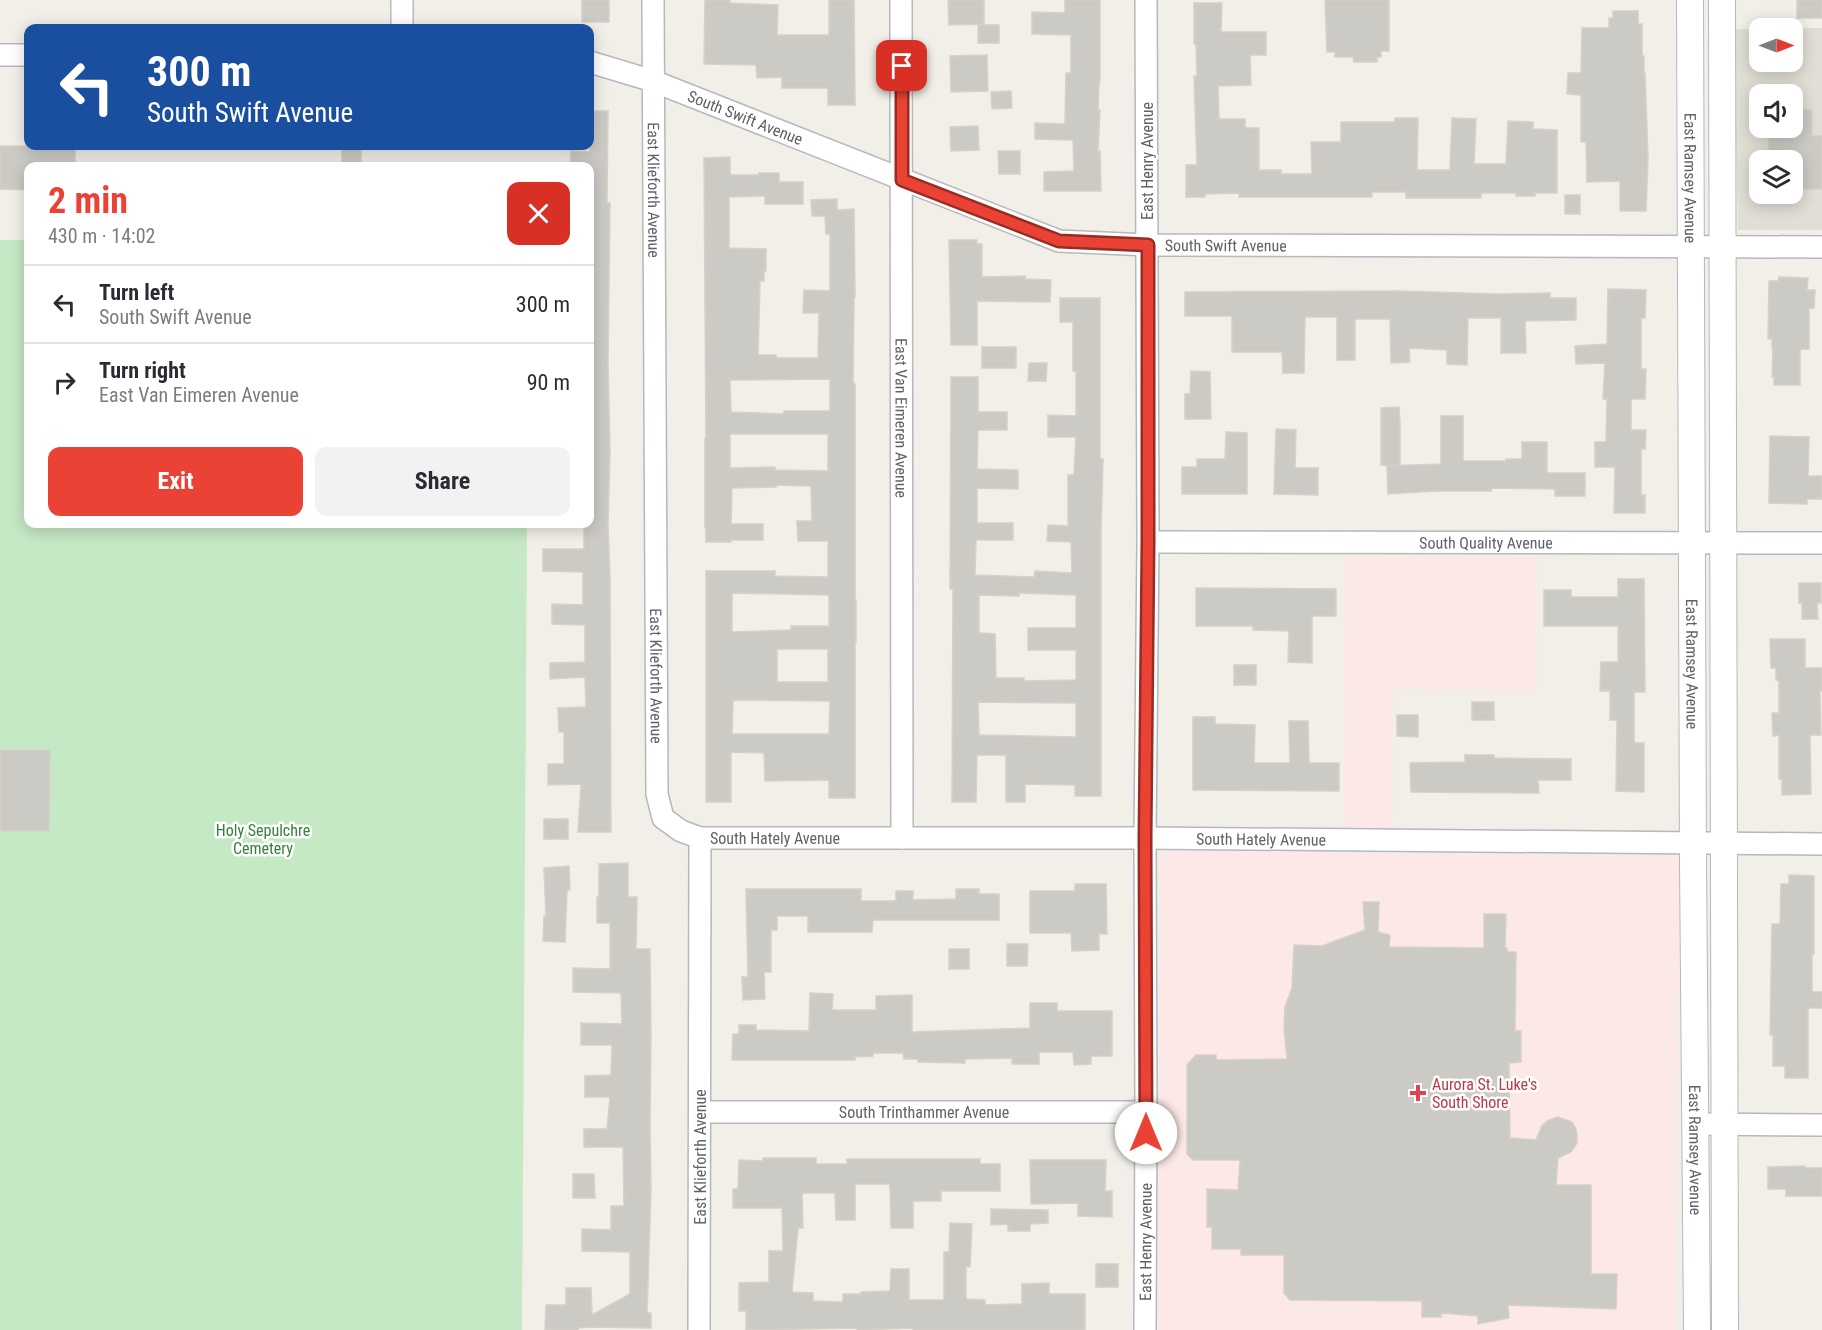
<!DOCTYPE html>
<html lang="en">
<head>
<meta charset="utf-8">
<style>
  body { margin:0; font-family:"Roboto Condensed",sans-serif; background:#f2f2f3; color:#2b2b33; height:100vh; display:flex; flex-direction:column; font-size:22px; white-space:nowrap }
  * { box-sizing:border-box; margin:0 }
  p { font-size:20px; color:#7c7c81 }
  .icon { flex:none; width:33px; height:33px; fill:none; stroke:currentColor; stroke-width:2; stroke-linecap:round; stroke-linejoin:round }
  .map { position:relative; flex:1; overflow:hidden }
  .side { position:absolute; left:24px; top:162px; width:570px; height:366px; display:flex; flex-direction:column; background:#fff; border-radius:12px; box-shadow:0 3px 15px #0003 }
  .side>* { flex:none }
  .hud { position:absolute; left:24px; top:24px; width:570px; height:126px; border-radius:12px; box-shadow:0 3px 15px #0003; background:#1a4fa0; color:#fff; overflow:hidden }
  .needle { width:39px; rotate:90deg }
  .tools { position:absolute; left:1749px; top:18px; display:grid; gap:12px }
  .tools a { display:grid; place-items:center; width:54px; height:54px; border-radius:12px; background:#fff; box-shadow:0 3px 15px #0003; font-size:30px }
  .pin { position:absolute; display:grid; place-items:center; width:51px; height:51px; color:#fff; margin:-26px; border-radius:12px; box-shadow:0 3px 9px #0006 }
  .me { position:absolute; width:66px; margin:-33px; rotate:0deg; stroke-linejoin:round; filter:drop-shadow(0 0 4px #0008) }
  .turn { display:flex; align-items:center; gap:21px; height:126px; padding:0 24px; font-size:27px }
  .turn .icon { width:78px; height:78px; stroke-width:2.5 }
  .turn b { display:block; font-size:42px; line-height:51px }
  .round { display:grid; place-items:center; flex:none; width:63px; height:63px; border-radius:12px; background:#f2f2f3 }
  .summary { display:flex; align-items:center; justify-content:space-between; height:102px; padding:0 24px }
  h1 { font-size:36px; font-weight:700; line-height:45px; color:#ea4335 }
  .action { display:flex; gap:12px; margin-top:auto; padding:12px 24px }
  .action a { flex:1; height:69px; border-radius:12px; background:#ea4335; color:#fff; font-size:24px; font-weight:700; line-height:69px; text-align:center }
  .action a+a { background:#f2f2f3; color:#2b2b33 }
  ul { padding:0; list-style:none }
  li { display:flex; align-items:center; gap:18px; height:78px; padding:0 24px; border-top:2px solid #e1e1e2 }
  li div { flex:1 }
  li b { display:block; font-size:22px }
  li em { font-style:normal }
  .map>svg:first-child { display:block }
  .education { fill:#e1ded6; fill-rule:evenodd }
  .medical { fill:#fce8e6 }
  .green { fill:#c5e8c5 }
  .building { fill:#cccac5; stroke:#d6d1c6; stroke-width:1.5; fill-rule:evenodd }
  .lines { fill:none; stroke-linecap:round; stroke-linejoin:round }
  .minor-casing { stroke:#b5b8bc; stroke-width:24 }
  .tertiary-casing { stroke:#b5b8bc; stroke-width:28 }
  .minor { stroke:#fff; stroke-width:21 }
  .tertiary { stroke:#fff; stroke-width:26 }
  .route-casing { stroke:#982c22; stroke-width:15 }
  .route { stroke:#ea4335; stroke-width:10 }
  .health-dot { fill:#e0444e; stroke:#fff; stroke-width:2 }
  .labels { text-anchor:middle; dominant-baseline:central; stroke-width:5; stroke-linejoin:round; paint-order:stroke }
  .street-label { font-size:16px; fill:#5f6368; stroke:#fff }
  .park-label { font-size:16px; fill:#348238; stroke:#fff }
  .health-label { font-size:16px; fill:#be3a42; stroke:#fff; text-anchor:start }
</style>
</head>
<body>
<div class="map">
<svg width="1822" height="1330" viewBox="0 0 1822 1330">
  <rect width="100%" height="100%" fill="#f1efe8"/>
  <path class="education" d="M1769 28H1822V230H1738L1733 29H1759L1760 62H1792V28ZM1760 94H1792V128H1760ZM1760 160H1792V194H1760Z"/>
  <path class="medical" d="M1345 556 1537 557V690L1393 689 1392 854 1679 856 1676 1330H1158L1160 851H1344Z"/>
  <path class="green" d="M0 240H28V524H527L522 1330H0Z"/>
  <g class="building">
    <rect x="582" y="0" width="27" height="22"/>
    <path d="M705 0H730V3L778 5 777 35H829V0H854L855 105H828V88H782V77L757 78 756 65 704 64Z"/>
    <path d="M948 0H984V24L949 25Z"/>
    <path d="M1065 0H1100V82H1099L1098 110H1100L1098 151H1100L1101 191H1044V172L1074 171 1073 140 1035 139V123L1065 124 1066 73H1071V35L1032 34V12L1065 13Z"/>
    <path d="M1325 0H1389V51H1381V57H1377V62H1354L1353 57H1335V52H1327Z"/>
    <rect x="1797" y="0" width="25" height="18"/>
    <path d="M1194 3H1222L1221 32H1266V55H1250L1251 85 1218 86 1219 119H1245V128H1259V170H1281V174H1312L1311 142H1341V122H1395V118H1418L1417 170H1450L1452 118 1476 119 1474 164H1506L1508 121 1533 122V129L1557 130V193H1535V196H1516V193H1481V198H1406V192H1372V197H1239V193L1205 194V197H1186V165H1197L1194 76H1197L1196 44H1194Z"/>
    <path d="M1613 11H1638V24H1642V56H1644V73H1645L1648 158 1646 211H1620V181L1587 182 1586 142H1581V95L1567 94 1568 73H1581L1582 28H1609V18H1613Z"/>
    <rect x="978" y="25" width="21" height="18"/>
    <path d="M987 55 988 91 951 92 950 56Z"/>
    <path d="M1011 91 1012 108 992 109 991 92Z"/>
    <path d="M1792 110H1812V136H1822V189H1792V160H1768L1769 128H1792Z"/>
    <path d="M590 111H608L607 203H610L608 363 610 451 608 525 610 577 611 832H578L581 784 548 785V764H564V732H559L558 708 586 707 585 677 550 679V663L585 662V625L552 624V604L583 605V572L543 571V549H584V525H590V166H570L571 151 590 152Z"/>
    <path d="M978 126 979 150 951 151 950 127Z"/>
    <path d="M0 146H75V166H28V190L0 189Z"/>
    <rect x="342" y="148" width="19" height="18"/>
    <path d="M998 151H1020V174H999Z"/>
    <path d="M730 157V175H759V173H779V182H803V204H765V196L729 197V248L766 249V271H764V281H760L758 355H776V358H818L819 313H803L804 290 830 291V234H826L825 216H812L811 200 837 199V210L854 209 855 297H854L853 384H855V600H856V642H855V798H829V780L765 781 764 753 731 752V802H706V571H775V576L828 577V541H798L797 521H812L811 486 776 485V487L732 488 731 524H763V540H731V542H706V528H705V438H706L704 158ZM830 379V411H784V414L731 412 730 380ZM730 434H828V471L775 470V467L730 468ZM732 593 829 595V626H791V630L732 632ZM777 649H828V682H777ZM733 700 830 701 829 734H732Z"/>
    <rect x="1565" y="195" width="15" height="19"/>
    <path d="M949 240H977V244H982V277L1025 276V279L1051 280 1050 302 977 301V345H951Z"/>
    <path d="M1779 277 1808 278 1807 290H1815L1814 308H1809V349H1800V385H1774V377H1772L1773 348H1772V339H1768L1769 281H1778Z"/>
    <path d="M1608 289 1646 290 1645 318H1641V369H1646L1645 399H1631V430H1646L1645 449H1641V495H1645V513H1614L1615 467H1595V442H1606L1607 399H1603L1605 363 1576 364 1575 346 1607 344Z"/>
    <path d="M1399 291 1497 294 1550 293V298H1576V320L1525 321 1526 353H1501V318H1468L1467 365 1447 364V350L1409 348 1410 362 1391 363 1390 319H1355V360H1337V317H1305L1304 373H1283L1282 352H1232V316H1185V292Z"/>
    <path d="M1060 298H1100V459H1103L1101 530V796H1075V785L1025 784V802H1006V755H977L976 802H952L953 589H950L951 377H978V412H1007V430H978L977 469 1018 470V489L977 488V523H1013V540H976L975 575 1034 577 1035 571 1072 573 1071 542 1047 541 1048 525 1068 526V475H1074L1076 437H1048V415L1076 416V371H1073V322H1060ZM1019 593 1076 595V628H1028V650H1076V680L1023 681 1024 678H996L995 634 979 633V595L1019 596ZM978 702 1076 703V737L979 735Z"/>
    <rect x="982" y="347" width="34" height="21"/>
    <path d="M1029 363H1047L1046 381H1028Z"/>
    <path d="M1191 371 1210 372 1211 419H1185V394H1190Z"/>
    <path d="M1399 407 1400 422V466L1381 465V408Z"/>
    <path d="M1441 416H1463V461H1506V459H1522V442H1547V473H1585V496H1555V489L1492 488 1491 491H1435L1388 494 1387 466 1441 464Z"/>
    <path d="M1276 429 1296 430 1295 468H1318V495L1274 494Z"/>
    <path d="M1226 432 1247 433V494H1182V467H1197V459H1225Z"/>
    <path d="M1770 436 1809 437 1808 476H1822V499H1807V504L1769 503Z"/>
    <path d="M1618 579H1644L1645 692H1634V743H1644V792L1616 791 1617 720H1610V691H1600L1601 662H1618V626H1544V590H1571V597H1618Z"/>
    <path d="M1799 583H1821V603H1817L1818 619H1802V603H1799Z"/>
    <path d="M1196 588 1336 589V616H1312V663L1288 662 1289 631 1253 630V626H1196Z"/>
    <path d="M1770 639H1805V668H1822V691H1820L1821 735H1810L1811 794 1782 795V779H1779V735L1773 736 1772 713H1779V680H1776V668H1771Z"/>
    <rect x="1234" y="665" width="22" height="20"/>
    <rect x="1472" y="702" width="22" height="18"/>
    <path d="M1397 715H1418V737L1397 736Z"/>
    <path d="M1193 717H1215V724L1255 725 1254 763H1290L1289 721H1308L1309 763H1339V791L1193 790Z"/>
    <path d="M0 750H50L49 831H0Z"/>
    <path d="M1465 755H1494V758L1571 759V780H1538L1539 793 1411 792 1410 763 1465 762Z"/>
    <rect x="544" y="819" width="24" height="20"/>
    <path d="M628 863V897H637L636 949H650L651 1034 650 1129 651 1189 647 1313H651V1328L592 1327 578 1328V1330H545L546 1305H566V1288H591L592 1315 630 1294V1252L582 1251V1229L611 1230V1206H624L623 1147H584V1129H607L610 1097H585V1076L611 1075 612 1045H581V1023L622 1024 621 993 573 992V968L610 969V923H597V897H599V864Z"/>
    <path d="M569 866 570 890H567L565 942 543 941 544 916H546L544 868Z"/>
    <path d="M1789 875 1814 876V954H1812V992H1822V1008H1808V1078H1785V1066H1773V1035H1770L1772 924H1780L1781 884H1789Z"/>
    <path d="M1075 884H1106L1107 934H1099V950L1072 951 1071 933H1030V891H1075Z"/>
    <path d="M746 889H861V901H896V891H913V900L956 899V889H979V894H999V920H873L872 932H808V916H777V930H771V972H764L765 999 743 1000 742 977H748Z"/>
    <path d="M1363 902H1379L1378 932 1390 935 1389 947 1484 948V914H1506L1505 948H1507V952H1516L1515 1031H1521V1062L1509 1063 1510 1138 1536 1140 1542 1126 1547 1121 1558 1117 1572 1122 1575 1127 1577 1133V1143L1571 1152 1558 1158 1556 1185H1591V1274H1617L1616 1309 1508 1305 1509 1318 1478 1324V1316L1441 1313V1317H1422V1301L1290 1300 1284 1293V1255H1241V1249H1212V1227H1207V1189L1238 1190 1240 1160H1193L1187 1154V1065L1196 1055H1216V1060L1287 1059 1284 1027 1285 1007 1292 988 1294 945 1322 946 1365 930Z"/>
    <path d="M1007 944H1028L1027 966H1007Z"/>
    <rect x="949" y="949" width="20" height="20"/>
    <path d="M810 993 833 994 832 1010H876V996L912 995V1032L1030 1028V1003H1057V1011H1112V1056H1091V1064L1074 1065 1073 1052H1039V1064H1012V1058L965 1059V1063L918 1062V1059H904L903 1053H873V1056L855 1057V1060H732L733 1034H739V1025H756V1030L809 1031Z"/>
    <path d="M763 1158H816V1164H847V1159H980V1164H1000V1191H941V1201H913V1228H891L890 1184H855V1220H836L835 1193H802L803 1228H798L792 1292 813 1293V1301L843 1302V1294H861V1292L890 1291 891 1269H909V1300H944V1252H949L950 1223 972 1224 970 1267 966 1266V1299L985 1300V1305L1022 1304V1284L1049 1283V1294H1085V1330H913V1328L857 1330V1328L746 1330V1311H739V1283L769 1282V1251H783L782 1208H733V1189H738L739 1160 763 1161Z"/>
    <path d="M1030 1160H1106L1105 1191H1112V1217L1078 1216V1203L1031 1204Z"/>
    <path d="M1805 1166V1168H1822V1196H1786V1189H1768V1167Z"/>
    <path d="M573 1174H594L595 1198H573Z"/>
    <path d="M991 1209 1048 1210V1223L1030 1224V1231H1008V1224L991 1225Z"/>
    <rect x="1096" y="1264" width="22" height="23"/>
  </g>
  <g class="lines">
    <g class="minor-casing">
      <g id="minor">
        <path id="s1" d="M653 0 657 794 663 818 681 831 700 838 699 1330"/>
        <path id="s2" d="M901 0 902 838"/>
        <path d="M402 28V0"/>
        <path d="M0 55H28"/>
        <path id="s3" d="M590 62 653 81 1059 241 1148 245 1822 247"/>
        <path id="s4" d="M1148 542 1822 543"/>
        <path id="s5" d="M700 838H1145L1822 844"/>
        <path id="s6" d="M700 1112H1146"/>
        <path d="M1695 1124 1822 1125"/>
        <path id="s7" d="M1145 1330 1146 1112 1145 838 1148 542 1146 0"/>
      </g>
    </g>
    <g class="tertiary-casing">
      <g id="tertiary">
        <path id="s8" d="M1690 0 1693 862 1697 1330"/>
        <path d="M1722 0 1725 1330"/>
      </g>
    </g>
    <use href="#minor" class="minor"/>
    <use href="#tertiary" class="tertiary"/>
  </g>
  <g class="lines">
    <g class="route-casing">
      <path id="route" d="M902 66V180L1059 241 1148 245V542L1145 838 1146 1133"/>
    </g>
    <use href="#route" class="route"/>
  </g>
  <path class="health-dot" d="M1415 1084h6v6h6v6h-6v6h-6v-6h-6v-6h6z"/>
  <g class="labels">
    <g class="street-label">
      <text stroke="none"><textPath href="#s3" startOffset="165">South Swift Avenue</textPath></text>
      <text transform="translate(1147 161) rotate(-90)">East Henry Avenue</text>
      <text stroke="none"><textPath href="#s8" startOffset="178">East Ramsey Avenue</textPath></text>
      <text stroke="none"><textPath href="#s1" startOffset="190">East Klieforth Avenue</textPath></text>
      <text stroke="none"><textPath href="#s3" startOffset="669">South Swift Avenue</textPath></text>
      <text stroke="none"><textPath href="#s2" startOffset="418">East Van Eimeren Avenue</textPath></text>
      <text stroke="none"><textPath href="#s4" startOffset="338">South Quality Avenue</textPath></text>
      <text stroke="none"><textPath href="#s8" startOffset="664">East Ramsey Avenue</textPath></text>
      <text stroke="none"><textPath href="#s1" startOffset="676">East Klieforth Avenue</textPath></text>
      <text stroke="none"><textPath href="#s5" startOffset="75">South Hately Avenue</textPath></text>
      <text stroke="none"><textPath href="#s5" startOffset="561">South Hately Avenue</textPath></text>
      <text stroke="none"><textPath href="#s6" startOffset="224">South Trinthammer Avenue</textPath></text>
      <text stroke="none"><textPath href="#s8" startOffset="1150">East Ramsey Avenue</textPath></text>
      <text transform="translate(700 1157) rotate(-90)">East Klieforth Avenue</text>
      <text stroke="none"><textPath href="#s7" startOffset="88">East Henry Avenue</textPath></text>
    </g>
    <g class="park-label">
      <text x="263" y="830">Holy Sepulchre<tspan x="263" dy="18">Cemetery</tspan></text>
    </g>
    <g class="health-label">
      <text x="1432" y="1084">Aurora St. Luke's<tspan x="1432" dy="18">South Shore</tspan></text>
    </g>
  </g>
</svg>
<div class="tools">
<a><svg class="needle" viewBox="-14 -14 28 28"><path d="M0-13l5 13h-10z" fill="#e53935"/><path d="M0 13l5-13h-10z" fill="#7c7c81"/></svg></a>
<a><svg class="icon" aria-label="sound" viewBox="0 0 24 24"><path d="M4 9h4l5-4v14l-5-4H4zM17 9q2 3 0 6"/></svg></a>
<a><svg class="icon" aria-label="layers" viewBox="0 0 24 24"><path d="M12 4l9 5-9 5-9-5zM3 14l9 5 9-5"/></svg></a>
</div>
<div class="pin" style="left:902px;top:66px;background:#d93025"><svg class="icon" aria-label="arrive" viewBox="0 0 24 24"><path d="M6 21V4h12l-3 4 3 4H6"/></svg></div>
<svg class="me" style="left:1146px;top:1133px" viewBox="-20 -20 40 40"><circle r="19" fill="#fff"/><path d="M0-13L10 11 0 6-10 11z" fill="#ea4335"/></svg>
<div class="hud">
<div class="turn"><svg class="icon" aria-label="left" viewBox="0 0 24 24"><path d="M17 20v-9H6M10 6l-5 5 5 5"/></svg><div><b>300 m</b>South Swift Avenue</div></div>
</div>
<section class="side">
<div class="summary"><div><h1>2 min</h1><p>430 m · 14:02</p></div><a class="round" style="background:#d93025;color:#fff"><svg class="icon" aria-label="close" viewBox="0 0 24 24"><path d="M6 6l12 12M18 6L6 18"/></svg></a></div>
<ul>
<li><svg class="icon" aria-label="left" viewBox="0 0 24 24"><path d="M17 20v-9H6M10 6l-5 5 5 5"/></svg><div><b>Turn left</b><p>South Swift Avenue</p></div><em>300 m</em></li>
<li><svg class="icon" aria-label="right" viewBox="0 0 24 24"><path d="M7 20v-9h11M14 6l5 5-5 5"/></svg><div><b>Turn right</b><p>East Van Eimeren Avenue</p></div><em>90 m</em></li>
</ul>
<div class="action"><a>Exit</a><a>Share</a></div>
</section>
</div>
</body>
</html>
